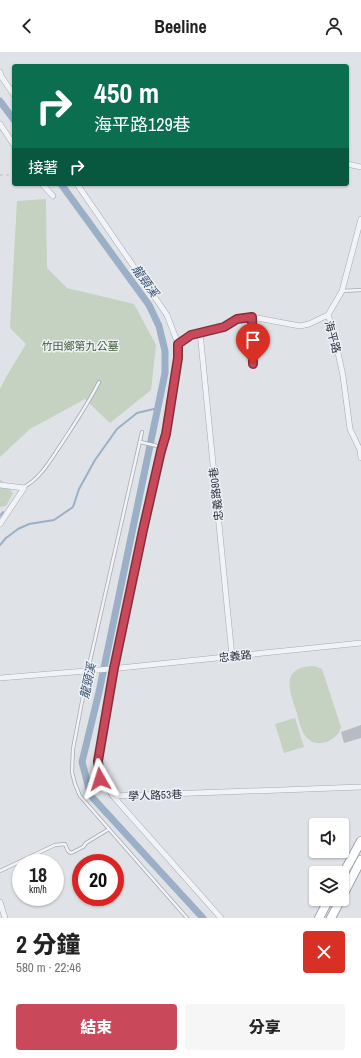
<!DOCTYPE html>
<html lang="zh-TW">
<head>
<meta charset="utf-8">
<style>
  body { margin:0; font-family:"Archivo Narrow","Noto Sans TC",sans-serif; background:#f6f6f6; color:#222; height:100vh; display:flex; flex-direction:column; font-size:15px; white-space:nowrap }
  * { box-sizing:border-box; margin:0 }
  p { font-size:13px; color:#767676 }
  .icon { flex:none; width:22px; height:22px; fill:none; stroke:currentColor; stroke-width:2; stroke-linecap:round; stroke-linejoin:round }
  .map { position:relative; height:866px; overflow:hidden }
  .details { display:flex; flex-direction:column; background:#fff; flex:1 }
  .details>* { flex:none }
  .top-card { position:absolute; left:12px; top:12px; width:337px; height:122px; border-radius:4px; box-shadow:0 1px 3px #0004; background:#0b6e4f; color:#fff; overflow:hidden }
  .tools { position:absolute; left:309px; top:766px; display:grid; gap:8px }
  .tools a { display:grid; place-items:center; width:40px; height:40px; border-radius:4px; background:#fff; box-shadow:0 1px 3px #0004; font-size:20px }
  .speed { position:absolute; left:12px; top:802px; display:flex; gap:8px; font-size:20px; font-weight:700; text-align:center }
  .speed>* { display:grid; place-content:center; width:52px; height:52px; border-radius:50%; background:#fff; box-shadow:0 1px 3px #0004; line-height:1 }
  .speed small { font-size:10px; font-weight:400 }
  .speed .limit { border:6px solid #d22; background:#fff; color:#111 }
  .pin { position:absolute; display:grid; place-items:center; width:34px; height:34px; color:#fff; margin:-41px -17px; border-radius:50% 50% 50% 0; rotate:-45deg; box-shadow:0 0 4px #0007 }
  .pin .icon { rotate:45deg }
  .me { position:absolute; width:44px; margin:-22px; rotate:354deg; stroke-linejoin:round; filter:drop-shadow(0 0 3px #0008) }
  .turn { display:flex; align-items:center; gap:14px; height:84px; padding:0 16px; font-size:18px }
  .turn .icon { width:52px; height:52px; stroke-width:2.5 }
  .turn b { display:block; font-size:28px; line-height:34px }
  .then { display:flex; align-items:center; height:38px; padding:0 16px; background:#0003; gap:8px; font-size:15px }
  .round { display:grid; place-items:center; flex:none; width:42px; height:42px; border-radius:4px; background:#f6f6f6 }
  .head { display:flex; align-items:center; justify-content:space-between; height:68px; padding:0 16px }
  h1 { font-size:24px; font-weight:800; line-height:30px }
  .cta { display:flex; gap:8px; margin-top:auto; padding:8px 16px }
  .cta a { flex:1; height:46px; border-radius:4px; background:#c9495b; color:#fff; font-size:16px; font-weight:800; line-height:46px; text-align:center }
  .cta a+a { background:#f6f6f6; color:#222 }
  header { display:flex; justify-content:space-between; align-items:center; height:52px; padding:0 16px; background:#fff; font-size:18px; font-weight:800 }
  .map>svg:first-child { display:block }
  .green { fill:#c5d1c1 }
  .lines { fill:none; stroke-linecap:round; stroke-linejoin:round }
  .stream { stroke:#9bb0c7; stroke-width:2 }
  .canal { stroke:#9bb0c7; stroke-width:7 }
  .building { fill:#b7bcc4 }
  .lane-casing { stroke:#a5aab2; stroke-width:4 }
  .street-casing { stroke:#a5aab2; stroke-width:6 }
  .primary-casing { stroke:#9fa7b3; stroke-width:10 }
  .path { stroke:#bec0c6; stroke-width:1; stroke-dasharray:3 3; stroke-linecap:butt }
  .lane { stroke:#f2f3f6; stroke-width:2.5 }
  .street { stroke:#f2f3f6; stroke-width:5 }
  .primary { stroke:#fff; stroke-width:8 }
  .route-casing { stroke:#832f3b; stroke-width:10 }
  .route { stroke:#c9495b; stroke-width:7 }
  .labels { text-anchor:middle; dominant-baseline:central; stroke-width:3; stroke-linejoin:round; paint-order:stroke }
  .street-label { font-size:11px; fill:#29303e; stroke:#eff1f5 }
  .park-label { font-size:11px; fill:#3d5a37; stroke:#eff1f5 }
  .water-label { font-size:12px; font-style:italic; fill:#344f71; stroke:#eff1f5 }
</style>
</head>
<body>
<header><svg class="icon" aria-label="back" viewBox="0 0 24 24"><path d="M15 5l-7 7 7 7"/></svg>Beeline<svg class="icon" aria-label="person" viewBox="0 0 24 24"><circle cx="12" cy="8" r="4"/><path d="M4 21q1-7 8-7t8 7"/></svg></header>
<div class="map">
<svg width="361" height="866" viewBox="0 0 361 866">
  <rect width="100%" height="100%" fill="#dfe3e8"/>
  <g class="green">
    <path d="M46 147 47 216 67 236 134 252 156 293 151 338 110 371 85 347 30 377 0 405V337L6 325 26 292 10 276 17 149Z"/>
    <path d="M0 427 13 441 6 454 0 455Z"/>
    <path d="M314 614 322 617 341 675C338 689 317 697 307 686 301 680 299 669 297 661 290 639 279 615 314 614Z"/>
    <path d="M295 666 304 695 284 701 275 672Z"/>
  </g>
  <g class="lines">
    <g class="stream">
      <path d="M0 464 3 460"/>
      <path d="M0 493 6 486 18 477 29 472 54 468 73 455 79 437 95 408 117 377 137 361 158 356"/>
    </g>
    <g class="canal">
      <path d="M0 49 14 68"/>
      <path d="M61 132 149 253 159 274 165 299V321L99 640 82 710 91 744 203 866"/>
    </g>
  </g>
  <path class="building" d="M361 673V686L344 691 341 680Z"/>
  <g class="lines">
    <g class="lane-casing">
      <g id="lane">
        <path d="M342 239 361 238"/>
        <path d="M252 265 253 312"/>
        <path d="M142 380 88 618 73 697 72 720 75 732 80 744 187 866"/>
        <path d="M140 390 162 395"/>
        <path d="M24 435C41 426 51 407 62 391 75 371 88 352 99 330"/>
        <path d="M112 744 100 727 98 709 114 616"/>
        <path d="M0 819 55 793 65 792 68 799 71 801 83 795 86 791 109 777"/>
      </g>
    </g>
    <g class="street-casing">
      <g id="street">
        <path d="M0 20 1 24 14 43"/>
        <path d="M0 72 14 93"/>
        <path d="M347 112 361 115"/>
        <path d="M42 132 53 144"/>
        <path d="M77 132 167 263 178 292V306L166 382 139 493 127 555 114 616"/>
        <path d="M361 167 342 239 328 263 333 277 343 324 350 377 360 398 361 406"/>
        <path d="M200 280 232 604"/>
        <path d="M178 292 191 283 224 275 237 267 252 265 300 274 309 272 328 263"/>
        <path d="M0 433 24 436 0 472"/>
        <path d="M0 626 110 617 361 591"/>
        <path d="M0 850 5 866"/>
        <path d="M221 866 113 744 361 735"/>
      </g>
    </g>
    <g class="primary-casing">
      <g id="primary">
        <path d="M342 824 361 789"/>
        <path d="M342 845 361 808"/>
        <path d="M319 866 329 847"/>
        <path d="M331 866 341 847"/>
      </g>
    </g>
    <path class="path" d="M0 123H14"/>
    <use href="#lane" class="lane"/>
    <use href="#street" class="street"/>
    <use href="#primary" class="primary"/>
  </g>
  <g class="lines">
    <g class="route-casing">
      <path id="route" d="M100 727 98 709 114 616 143 478 161 399 166 382 178 306V292L191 283 224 275 237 267 252 265 253 312"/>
    </g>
    <use href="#route" class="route"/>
  </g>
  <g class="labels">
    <g class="street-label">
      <text transform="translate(333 285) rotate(75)">海平路</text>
      <text transform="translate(216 442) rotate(-96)">忠義路80巷</text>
      <text transform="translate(235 604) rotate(-6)">忠義路</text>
      <text transform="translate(155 743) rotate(-2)">學人路53巷</text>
    </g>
    <g class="park-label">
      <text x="80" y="294">竹田鄉第九公墓</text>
    </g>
    <g class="water-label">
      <text transform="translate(145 229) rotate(54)">龍頸溪</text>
      <text transform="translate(88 629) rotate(-78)">龍頸溪</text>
    </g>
  </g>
</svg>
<div class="tools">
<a><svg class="icon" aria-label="sound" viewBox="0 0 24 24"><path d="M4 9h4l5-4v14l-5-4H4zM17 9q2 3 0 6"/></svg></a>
<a><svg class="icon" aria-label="layers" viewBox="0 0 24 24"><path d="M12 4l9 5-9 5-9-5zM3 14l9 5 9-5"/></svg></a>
</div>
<div class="speed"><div>18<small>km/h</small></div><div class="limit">20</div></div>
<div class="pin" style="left:253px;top:312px;background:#d93025"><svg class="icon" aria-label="arrive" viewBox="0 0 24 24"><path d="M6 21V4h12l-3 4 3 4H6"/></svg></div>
<svg class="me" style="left:100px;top:727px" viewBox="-20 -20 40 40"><path d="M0-17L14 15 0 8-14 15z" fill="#c9495b" stroke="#fff" stroke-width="4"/></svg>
<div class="top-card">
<div class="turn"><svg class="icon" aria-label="right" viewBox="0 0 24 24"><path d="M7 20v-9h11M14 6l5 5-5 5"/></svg><div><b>450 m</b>海平路129巷</div></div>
<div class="then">接著<svg class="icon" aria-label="right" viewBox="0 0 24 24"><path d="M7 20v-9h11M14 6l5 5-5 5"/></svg></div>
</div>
</div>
<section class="details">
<div class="head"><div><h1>2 分鐘</h1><p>580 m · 22:46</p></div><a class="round" style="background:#d93025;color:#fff"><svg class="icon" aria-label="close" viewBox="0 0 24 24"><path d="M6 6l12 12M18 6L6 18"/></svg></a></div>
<div class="cta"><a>結束</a><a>分享</a></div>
</section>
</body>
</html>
